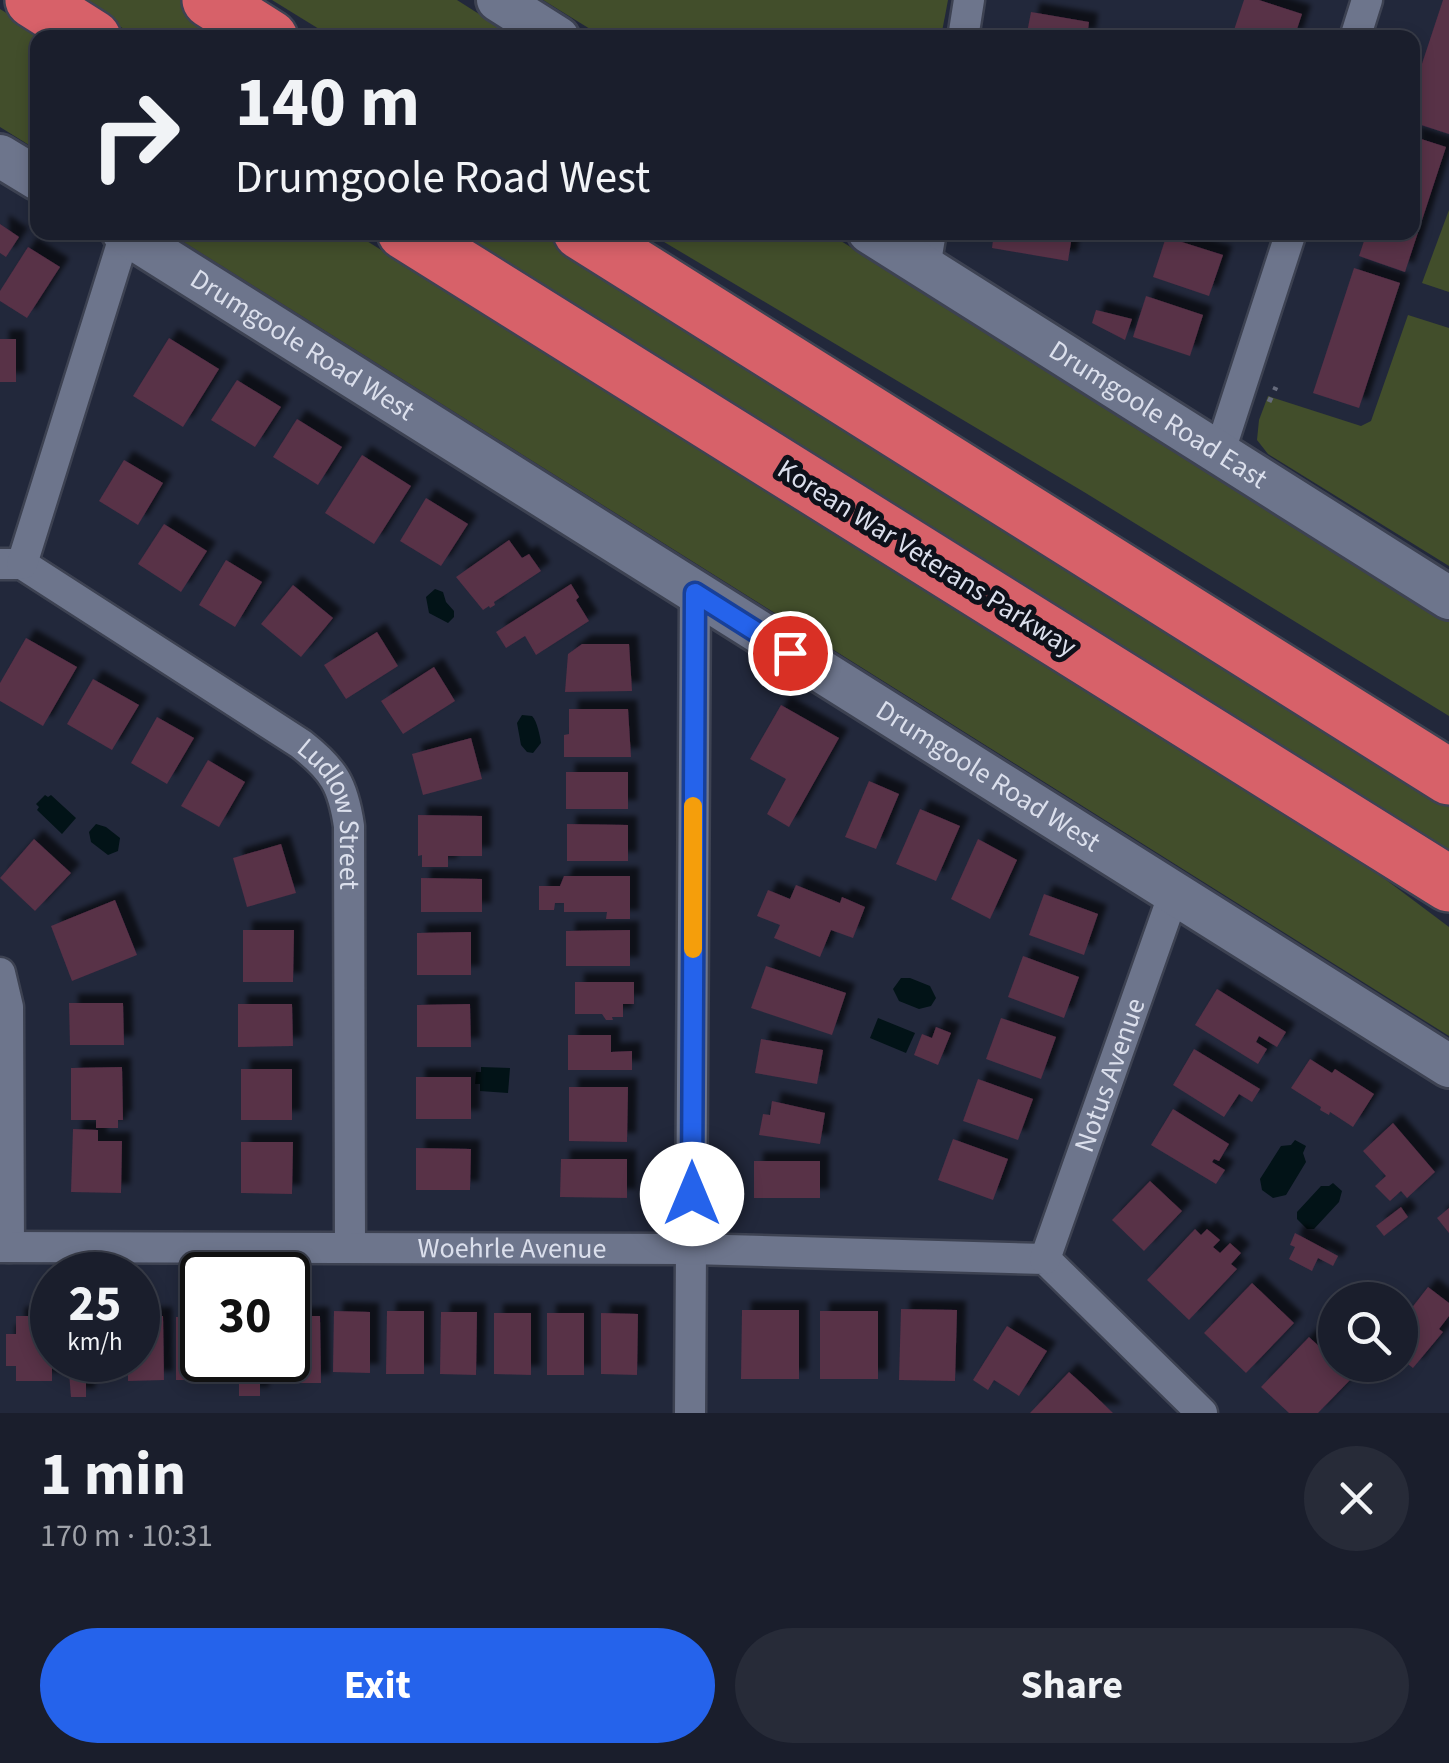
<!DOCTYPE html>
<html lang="en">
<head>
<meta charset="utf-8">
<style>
  body { margin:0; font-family:"Source Sans 3",sans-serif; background:#272b38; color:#f1f3f6; height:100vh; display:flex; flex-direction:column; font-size:38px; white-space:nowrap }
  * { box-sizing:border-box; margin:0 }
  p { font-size:32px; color:#9fa2a9 }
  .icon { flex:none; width:55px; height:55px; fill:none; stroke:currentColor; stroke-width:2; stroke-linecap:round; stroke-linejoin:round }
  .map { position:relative; height:1413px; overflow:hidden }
  .details { display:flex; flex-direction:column; background:#1a1e2c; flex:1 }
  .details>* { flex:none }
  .top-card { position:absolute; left:30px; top:30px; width:1390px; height:210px; border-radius:20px; box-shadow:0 5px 15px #0003,0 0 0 2px #383c48; background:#1a1e2c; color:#f1f3f6; overflow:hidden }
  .buttons { position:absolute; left:1318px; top:1282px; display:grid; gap:20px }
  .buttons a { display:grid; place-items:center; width:100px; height:100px; border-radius:50%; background:#1a1e2c; box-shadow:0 5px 15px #0003,0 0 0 2px #383c48; font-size:50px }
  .speed { position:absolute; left:30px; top:1252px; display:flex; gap:20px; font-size:50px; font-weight:700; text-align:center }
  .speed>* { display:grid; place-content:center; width:130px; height:130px; border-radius:50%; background:#1a1e2c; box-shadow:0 5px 15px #0003,0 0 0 2px #383c48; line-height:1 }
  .speed small { font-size:25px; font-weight:400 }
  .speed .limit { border:5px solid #111; border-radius:15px; background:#fff; color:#111 }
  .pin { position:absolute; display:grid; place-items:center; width:85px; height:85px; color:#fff; margin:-42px; border:5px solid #fff; border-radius:50%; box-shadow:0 2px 10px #0007 }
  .me { position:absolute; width:110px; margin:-55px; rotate:0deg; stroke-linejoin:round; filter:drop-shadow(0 0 8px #0008) }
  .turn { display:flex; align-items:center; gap:35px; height:210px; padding:0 40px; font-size:45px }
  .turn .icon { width:130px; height:130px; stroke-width:2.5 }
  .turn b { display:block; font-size:70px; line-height:85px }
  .round { display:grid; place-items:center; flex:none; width:105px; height:105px; border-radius:52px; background:#272b38 }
  .headline { display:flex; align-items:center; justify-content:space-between; height:170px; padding:0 40px }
  h1 { font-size:60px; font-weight:700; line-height:75px }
  .primary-button { display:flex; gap:20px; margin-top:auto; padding:20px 40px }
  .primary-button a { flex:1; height:115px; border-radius:60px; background:#2563eb; color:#fff; font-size:40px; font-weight:700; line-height:115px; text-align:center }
  .primary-button a+a { background:#272b38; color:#f1f3f6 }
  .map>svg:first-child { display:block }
  .green { fill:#424e2b }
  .water { fill:#021317 }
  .building { fill:#583047; filter:url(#shadow) }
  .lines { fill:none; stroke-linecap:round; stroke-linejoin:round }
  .minor-casing { stroke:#3d4252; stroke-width:35 }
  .secondary-casing { stroke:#3d4252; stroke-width:48 }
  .motorway-casing { stroke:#3d4252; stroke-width:60 }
  .path { stroke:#656a7b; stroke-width:5; stroke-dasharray:5 8; stroke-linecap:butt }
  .minor { stroke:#6d758c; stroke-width:30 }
  .secondary { stroke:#6d758c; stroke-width:42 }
  .motorway { stroke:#d76169; stroke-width:55 }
  .route-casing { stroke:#184099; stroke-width:25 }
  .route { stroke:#2563eb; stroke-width:18 }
  .slow { stroke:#f59e0b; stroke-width:18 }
  .labels { text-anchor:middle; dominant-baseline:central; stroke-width:10; stroke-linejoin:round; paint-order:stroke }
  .street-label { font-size:28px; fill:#dbdfec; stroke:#0e111a }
</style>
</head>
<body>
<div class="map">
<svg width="1449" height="1413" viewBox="0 0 1449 1413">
  <defs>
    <filter id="shadow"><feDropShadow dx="9" dy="-9" stdDeviation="2.5" flood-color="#0009"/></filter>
  </defs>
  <rect width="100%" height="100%" fill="#22283b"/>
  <g class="green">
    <path d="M77 0H181L241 37H137Z"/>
    <path d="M272 0H457L515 37H332Z"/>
    <path d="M543 0H948L941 37H603Z"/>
    <path d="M0 9 45 37 38 38 37 150 0 127Z"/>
    <path d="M1449 210V292L1422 283Z"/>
    <path d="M169 233H354L1357 858 1449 927V1036Z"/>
    <path d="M449 233H555L1449 792V858Z"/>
    <path d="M649 233H828L1449 618V716L1084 492Z"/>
    <path d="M1408 315 1449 328V566L1268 454 1257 440 1259 420 1268 396 1361 426 1371 421Z"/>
  </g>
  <g class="water">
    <path d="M435 589 443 592 446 602 454 611V617L448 623 429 613 426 597Z"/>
    <path d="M522 715 532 716C537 721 540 736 541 743L533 753 527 752 521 745 517 723Z"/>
    <path d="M45 795 48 797 51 795 76 818 62 834 37 810 39 807 36 804Z"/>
    <path d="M96 824 106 827 120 838 118 851 108 855 91 842 89 832Z"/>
    <path d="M901 978H910L930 986 936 998 931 1006 919 1009 899 1001 893 989Z"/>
    <path d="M878 1018 915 1033 906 1053 870 1038Z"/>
    <path d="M481 1067 510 1068 508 1093 480 1091V1084H475L476 1072H481Z"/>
    <path d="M1295 1140 1306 1146 1303 1153 1306 1162 1286 1195 1273 1198 1262 1190 1260 1179 1281 1146 1291 1145Z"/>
    <path d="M1333 1183 1342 1191 1339 1202 1314 1229H1307L1297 1219V1212L1321 1186H1329Z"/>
  </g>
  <g class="building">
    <path d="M1244 0H1259L1302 14 1294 38 1232 36Z"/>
    <path d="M1443 0H1449V134L1412 122V94Z"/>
    <path d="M1031 12 1089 22 1087 38H1026Z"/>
    <path d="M1412 136 1446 147 1405 272 1359 256 1367 232H1412Z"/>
    <path d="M0 224 19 237 6 257 0 253Z"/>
    <path d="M994 232H1054L1053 239 1071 242 1068 261 992 248Z"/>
    <path d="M1166 237 1223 255 1209 296 1153 277Z"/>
    <path d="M28 247 60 267 27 318 0 301V291Z"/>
    <path d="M1354 268 1400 283 1359 408 1313 393Z"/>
    <path d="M1146 296 1203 315 1190 356 1133 337Z"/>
    <path d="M1096 310 1132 319 1125 340 1092 323Z"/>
    <path d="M169 338 219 369 183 427 133 396Z"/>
    <rect x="0" y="339" width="16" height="43"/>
    <path d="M237 380 281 407 255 447 211 420Z"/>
    <path d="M297 419 342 447 318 485 273 457Z"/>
    <path d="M362 455 411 486 374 544 325 513Z"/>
    <path d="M124 460 163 483 138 525 99 501Z"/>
    <path d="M426 498 468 524 441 566 400 541Z"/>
    <path d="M164 524 207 551 181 592 138 564Z"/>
    <path d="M509 540 522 558 529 554 541 571 494 602 495 605 490 608 489 606 483 610 456 577Z"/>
    <path d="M226 560 262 582 235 627 199 605Z"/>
    <path d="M571 584 579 597 576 600 589 621 536 655 525 636 506 648 496 632Z"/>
    <path d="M293 585 333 618 301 657 261 624Z"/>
    <path d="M377 632 398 666 346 699 324 665Z"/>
    <path d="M26 638 77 667 43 726 0 701V683Z"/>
    <path d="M582 644H629L632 691 565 692 568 654Z"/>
    <path d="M434 667 455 701 403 734 381 701Z"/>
    <path d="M93 679 139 705 112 750 67 724Z"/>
    <path d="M781 705 839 738 789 827 767 814 786 779 750 759Z"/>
    <path d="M569 709H628L631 757H564V735L569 734Z"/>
    <path d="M157 717 194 738 167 784 131 763Z"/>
    <path d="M471 738 482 779 423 795 412 754Z"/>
    <path d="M208 760 245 782 219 827 181 806Z"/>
    <rect x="566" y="772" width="62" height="37"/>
    <path d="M869 781 899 794 876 849 845 837Z"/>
    <path d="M920 809 960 826 936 881 896 864Z"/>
    <path d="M418 815 482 816V856H448V867H422V855L418 856Z"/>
    <path d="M567 824 628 825V861H567Z"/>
    <path d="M34 839 71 873 35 911 0 878Z"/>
    <path d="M978 839 1017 860 990 919 951 899Z"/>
    <path d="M281 844 296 893 247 907 233 858Z"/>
    <path d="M564 876H630V919H606L607 912H564V903H555L554 910H539V886H560Z"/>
    <path d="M421 878 482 879V912H421Z"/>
    <path d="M796 885 840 903 842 897 865 907 853 938 831 930 820 957 774 938 780 925 757 916 768 890 790 899Z"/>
    <path d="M1044 894 1098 914 1084 955 1029 935Z"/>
    <path d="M115 900 137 955 72 981 51 926Z"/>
    <path d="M243 930H294L293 982H243Z"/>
    <path d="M630 930V966H566V931Z"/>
    <path d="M471 932V975H417V933Z"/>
    <path d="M1023 956 1079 977 1064 1018 1008 997Z"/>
    <path d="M766 966 846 993 832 1035 751 1008Z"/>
    <path d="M575 982H634V1004H623V1017H612L613 1020H606L602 1014H575Z"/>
    <path d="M1217 989 1286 1032 1277 1047 1259 1036 1256 1042 1267 1049 1258 1064 1195 1025Z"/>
    <path d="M69 1003H123L124 1045H70Z"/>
    <path d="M238 1004H292L293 1046 238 1047Z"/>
    <path d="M470 1004 471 1047H417V1005Z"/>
    <path d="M1001 1018 1056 1037 1041 1079 986 1059Z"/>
    <path d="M936 1027 951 1033 938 1065 914 1055 922 1034 932 1038Z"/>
    <path d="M568 1035H611V1052L632 1051V1070H568Z"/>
    <path d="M761 1039 823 1050 817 1084 755 1073Z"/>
    <path d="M1194 1049 1260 1089 1252 1102 1239 1094 1224 1117 1173 1085Z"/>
    <path d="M1310 1059 1332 1073 1335 1069 1374 1094 1353 1127 1330 1112 1329 1115 1320 1110 1321 1107 1291 1088Z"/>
    <path d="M122 1067 123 1120H118V1128H96V1120H71V1068Z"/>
    <rect x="241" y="1069" width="51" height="51"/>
    <rect x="416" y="1077" width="55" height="42"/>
    <path d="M978 1079 1033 1099 1018 1140 963 1121Z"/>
    <path d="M569 1087H628L627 1142 569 1141Z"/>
    <path d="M772 1101 825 1113 820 1144 759 1135 763 1114 770 1115Z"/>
    <path d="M1173 1109 1229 1144 1219 1161 1214 1159 1212 1162 1225 1170 1216 1184 1151 1145Z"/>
    <path d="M1393 1123 1435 1172 1407 1198 1401 1191 1390 1201 1375 1186 1386 1176 1363 1151Z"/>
    <path d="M73 1129 98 1130V1141H122L121 1193 71 1192Z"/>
    <path d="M953 1139 1008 1159 993 1200 938 1180Z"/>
    <path d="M241 1142H293L292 1194 241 1193Z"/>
    <path d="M416 1148 471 1149 470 1190H416Z"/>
    <path d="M561 1159H627V1198L560 1197Z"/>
    <rect x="754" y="1161" width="66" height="37"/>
    <path d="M1150 1181 1182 1211 1144 1251 1112 1220Z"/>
    <path d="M1401 1207 1408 1217 1384 1236 1376 1226Z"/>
    <path d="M1449 1208V1233L1437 1218Z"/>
    <path d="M1195 1229 1201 1235 1207 1229 1220 1240 1213 1247 1220 1253 1230 1243 1241 1253 1231 1264 1237 1269 1189 1320 1147 1280Z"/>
    <path d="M1295 1233 1338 1256 1333 1266 1318 1258 1312 1271 1289 1259 1295 1247 1290 1245Z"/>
    <path d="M1252 1283 1294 1323 1246 1373 1204 1333Z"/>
    <path d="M1428 1287 1449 1303V1316L1439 1329 1443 1332 1413 1368 1400 1358V1323Z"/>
    <path d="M901 1309 957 1310 955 1381 899 1380Z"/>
    <path d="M742 1310H799V1379H741Z"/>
    <path d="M334 1311 370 1312V1373L333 1372Z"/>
    <path d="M387 1311H424V1374H386Z"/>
    <rect x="820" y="1311" width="58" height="68"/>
    <path d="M441 1312H477L476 1375 440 1374Z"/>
    <path d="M494 1313H531V1375L494 1374Z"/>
    <rect x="547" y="1313" width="37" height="62"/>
    <path d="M601 1313 638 1314 637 1375 601 1374Z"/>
    <path d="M16 1316H52V1381H16V1366H6V1334H16Z"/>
    <path d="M138 1316H163L164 1380 128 1381V1360H138Z"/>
    <path d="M288 1316H320L321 1383H284Z"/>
    <path d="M176 1317H202V1360H211V1380H176Z"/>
    <path d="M1007 1326 1047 1351 1019 1396 994 1380 988 1390 973 1380Z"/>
    <path d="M1309 1337 1335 1361V1365L1352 1378 1318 1413H1289L1261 1387Z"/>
    <path d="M68 1360H105V1381L86 1382V1397H71Z"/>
    <path d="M226 1360H264V1374H260V1396H239V1374H226Z"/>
    <path d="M1069 1372 1091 1392 1113 1413H1030Z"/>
  </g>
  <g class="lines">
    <g class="minor-casing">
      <g id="minor">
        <path d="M963 38 969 0"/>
        <path d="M1355 38 1367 0"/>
        <path d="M925 267 931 232"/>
        <path d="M1219 454 1291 232"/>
        <path id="s1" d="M0 564H22L301 744C334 770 343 785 349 826L350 1247"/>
        <path d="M22 564 125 234"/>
        <path d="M0 973 8 1007 9 1247"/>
        <path id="s2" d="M0 1247 691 1249 1045 1259 1202 1413"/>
        <path id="s3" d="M1045 1259 1174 893"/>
        <path d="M690 1413 695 593"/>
      </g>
    </g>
    <g class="secondary-casing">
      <g id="secondary">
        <path d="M498 0 558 38"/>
        <path d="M0 156 38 179"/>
        <path id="s4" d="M123 232 1449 1066"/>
        <path id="s5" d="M869 232 1449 598"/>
      </g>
    </g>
    <g class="motorway-casing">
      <g id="motorway">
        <path d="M33 0 93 38"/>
        <path d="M210 0 270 38"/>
        <path d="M405 232 1449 884"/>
        <path d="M581 232 1449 777"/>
      </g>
    </g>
    <path class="path" d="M1269 402 1276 387"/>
    <use href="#minor" class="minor"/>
    <use href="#secondary" class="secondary"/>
    <use href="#motorway" class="motorway"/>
  </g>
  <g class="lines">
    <g class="route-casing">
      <path id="route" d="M692 1194 695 593 790 653"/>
    </g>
    <use href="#route" class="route"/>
    <path class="slow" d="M693 949V806"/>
  </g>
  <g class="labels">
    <g class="street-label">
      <text stroke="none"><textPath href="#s4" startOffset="212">Drumgoole Road West</textPath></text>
      <text stroke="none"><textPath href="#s5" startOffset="342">Drumgoole Road East</textPath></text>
      <text transform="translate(927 558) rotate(32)">Korean War Veterans Parkway</text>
      <text stroke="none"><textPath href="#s4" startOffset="1022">Drumgoole Road West</textPath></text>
      <text stroke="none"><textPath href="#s1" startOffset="435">Ludlow Street</textPath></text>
      <text stroke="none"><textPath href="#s3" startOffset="195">Notus Avenue</textPath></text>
      <text stroke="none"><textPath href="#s2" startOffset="512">Woehrle Avenue</textPath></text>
    </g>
  </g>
</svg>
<div class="buttons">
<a><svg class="icon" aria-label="search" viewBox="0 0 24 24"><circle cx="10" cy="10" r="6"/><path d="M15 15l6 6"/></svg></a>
</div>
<div class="speed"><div>25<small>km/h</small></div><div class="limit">30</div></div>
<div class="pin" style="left:790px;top:653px;background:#d93025"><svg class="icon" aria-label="arrive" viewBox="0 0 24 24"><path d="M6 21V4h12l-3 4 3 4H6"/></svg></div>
<svg class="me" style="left:692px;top:1194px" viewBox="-20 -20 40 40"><circle r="19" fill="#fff"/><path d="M0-13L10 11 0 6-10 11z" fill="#2563eb"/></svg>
<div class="top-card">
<div class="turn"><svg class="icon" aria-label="right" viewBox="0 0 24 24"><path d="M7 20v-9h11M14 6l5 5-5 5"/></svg><div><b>140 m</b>Drumgoole Road West</div></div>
</div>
</div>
<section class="details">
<div class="headline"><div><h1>1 min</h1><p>170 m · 10:31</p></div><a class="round"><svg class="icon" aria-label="close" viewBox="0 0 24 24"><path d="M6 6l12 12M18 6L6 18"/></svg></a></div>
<div class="primary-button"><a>Exit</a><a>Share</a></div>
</section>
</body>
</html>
